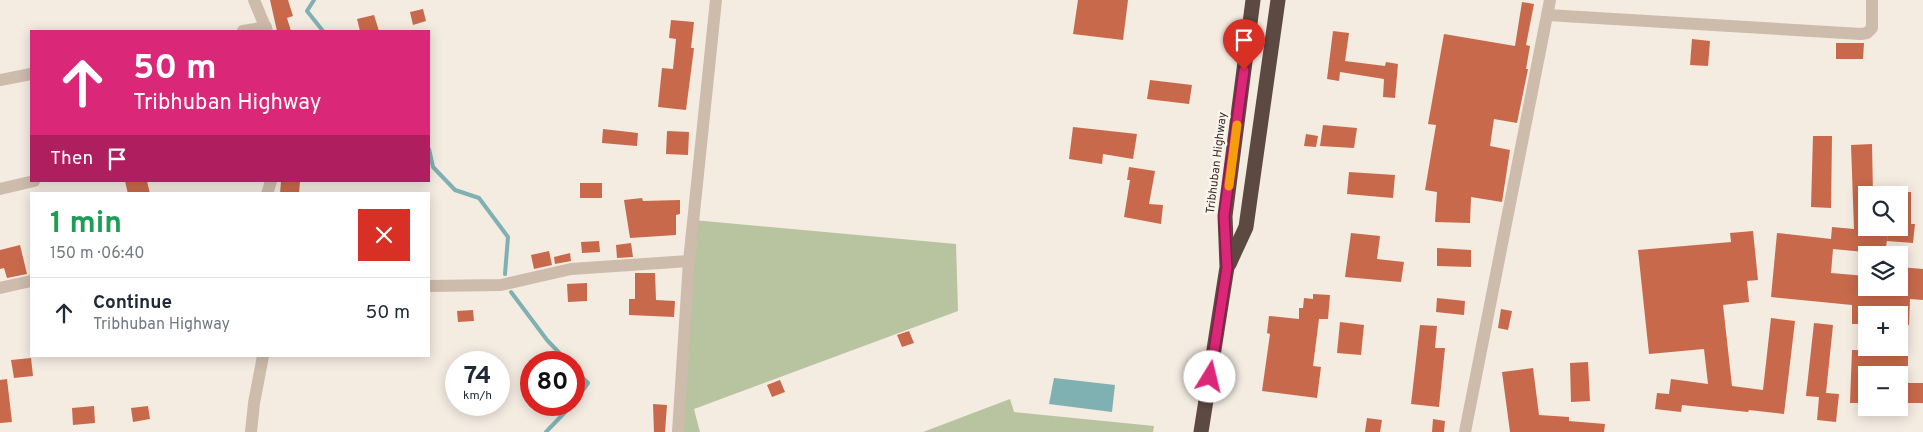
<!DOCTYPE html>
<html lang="en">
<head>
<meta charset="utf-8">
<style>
  body { margin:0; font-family:Overpass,sans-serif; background:#f6f6f7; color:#1f2937; height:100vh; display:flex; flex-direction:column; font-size:19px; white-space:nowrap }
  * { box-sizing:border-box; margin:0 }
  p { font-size:16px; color:#747a83 }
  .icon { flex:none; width:28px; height:28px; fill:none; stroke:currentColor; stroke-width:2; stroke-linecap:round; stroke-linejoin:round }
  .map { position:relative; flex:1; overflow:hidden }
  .drawer { position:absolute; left:30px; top:192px; width:400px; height:165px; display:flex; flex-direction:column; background:#fff; border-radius:0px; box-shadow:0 2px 12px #0003 }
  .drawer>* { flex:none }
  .guide { position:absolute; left:30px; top:30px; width:400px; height:152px; border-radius:0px; box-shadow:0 2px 12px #0003; background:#db2777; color:#fff; overflow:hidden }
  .controls { position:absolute; left:1858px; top:186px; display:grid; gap:10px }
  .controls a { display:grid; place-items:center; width:50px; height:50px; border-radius:0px; background:#fff; box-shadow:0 2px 12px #0003; font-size:25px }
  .speed { position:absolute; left:445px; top:351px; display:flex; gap:10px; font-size:25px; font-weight:700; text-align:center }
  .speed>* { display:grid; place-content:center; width:65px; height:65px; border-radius:50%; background:#fff; box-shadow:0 2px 12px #0003; line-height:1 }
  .speed small { font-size:12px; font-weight:400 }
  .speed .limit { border:8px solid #d22; background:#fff; color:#111 }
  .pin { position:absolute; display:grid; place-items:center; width:42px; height:42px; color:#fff; margin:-51px -21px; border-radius:50% 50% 50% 0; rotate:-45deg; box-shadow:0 0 5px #0007 }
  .pin .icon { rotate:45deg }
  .me { position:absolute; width:55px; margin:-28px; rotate:9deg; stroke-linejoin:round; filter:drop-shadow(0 0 4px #0008) }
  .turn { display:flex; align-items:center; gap:18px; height:105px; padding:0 20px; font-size:22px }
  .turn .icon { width:65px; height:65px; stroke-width:2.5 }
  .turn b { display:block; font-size:35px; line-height:42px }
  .then { display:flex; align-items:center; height:48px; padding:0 20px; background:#0003; gap:10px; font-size:19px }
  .round { display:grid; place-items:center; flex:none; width:52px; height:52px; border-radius:0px; background:#f6f6f7 }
  .summary { display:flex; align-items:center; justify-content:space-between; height:85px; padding:0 20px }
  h1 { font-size:30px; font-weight:700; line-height:38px; color:#1e9e55 }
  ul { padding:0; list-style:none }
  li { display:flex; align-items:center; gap:15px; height:70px; padding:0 20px; border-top:1px solid #e0e1e3 }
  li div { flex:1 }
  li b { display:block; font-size:19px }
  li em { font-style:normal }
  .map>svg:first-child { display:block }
  .green { fill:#b8c4a0 }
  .water { fill:#7fb0b2 }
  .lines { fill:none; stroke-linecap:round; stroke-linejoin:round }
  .stream { stroke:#7fb0b2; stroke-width:4 }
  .building { fill:#c8694b }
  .street { stroke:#cdbbac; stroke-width:12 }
  .highway { stroke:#5c4a42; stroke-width:15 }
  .route-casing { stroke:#8e194d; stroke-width:12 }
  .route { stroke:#db2777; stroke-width:9 }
  .slow { stroke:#f59e0b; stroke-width:9 }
  .labels { text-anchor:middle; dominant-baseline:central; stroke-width:5; stroke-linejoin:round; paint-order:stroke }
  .street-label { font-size:12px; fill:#3b302b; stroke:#fbf5ee }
</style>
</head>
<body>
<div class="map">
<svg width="1923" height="432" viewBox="0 0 1923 432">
  <rect width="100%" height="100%" fill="#f4ebe1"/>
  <g class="green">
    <path d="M693 220 956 244 958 311 694 409 700 432H678Z"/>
    <path d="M1010 399 1014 412 1154 426 1153 432H923Z"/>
  </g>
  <path class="water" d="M1054 378 1115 385 1112 412 1049 404Z"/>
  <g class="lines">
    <g class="stream">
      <path d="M314 0 307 11 323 31"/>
      <path d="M429 149 433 167 455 190 479 198 508 237 505 274"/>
      <path d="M511 292 547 340 568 362"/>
      <path d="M574 369 588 383 574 403"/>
      <path d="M546 432 572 405"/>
    </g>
  </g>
  <g class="building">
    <path d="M270 0H288L293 16 287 18 291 31H277Z"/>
    <path d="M1078 0H1128L1123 40 1073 34Z"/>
    <path d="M1522 2 1534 4 1526 45 1530 46 1526 69H1528L1517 123 1494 119 1490 146 1510 150 1502 202 1471 197 1470 223 1435 222 1437 192 1425 190 1436 125 1428 124 1444 34 1515 46Z"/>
    <path d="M423 9 426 21 413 25 410 12Z"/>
    <path d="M374 15 379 31H360L357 19Z"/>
    <path d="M671 20 694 22 691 48H694L686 110 658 107 662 68 673 69 676 39 669 38Z"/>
    <path d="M1333 31 1349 33 1345 61 1385 66 1386 62 1398 64 1395 98 1383 97 1384 79 1340 72 1339 81 1327 79Z"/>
    <path d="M1692 39 1710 41 1708 66 1690 65Z"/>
    <path d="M1836 43H1864L1863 59H1836Z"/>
    <path d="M1150 80 1192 85 1189 104 1147 99Z"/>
    <path d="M1323 125 1357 128 1354 148 1320 146Z"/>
    <path d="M1073 127 1137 134 1133 159 1103 154 1102 164 1069 159Z"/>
    <path d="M603 129 638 133 637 146 602 143Z"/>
    <path d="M667 131 689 132 688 155 666 154Z"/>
    <path d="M1306 134 1318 136 1316 147 1304 146Z"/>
    <path d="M1813 136H1832L1831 208 1811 207Z"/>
    <path d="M1872 144 1873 195H1866V230L1888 233 1885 254 1833 249 1831 273 1866 276V288H1899V267L1923 269V300L1910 299 1909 325H1899V315H1866V324H1852V305L1771 297 1777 233 1831 239 1832 227 1854 229 1851 145Z"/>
    <path d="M1129 167 1155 171 1149 204 1163 205 1161 224 1124 217 1130 180H1127Z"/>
    <path d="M1349 172 1395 175 1393 198 1347 194Z"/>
    <path d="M125 181H147L150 194H128Z"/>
    <path d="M281 181H300L299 194H280Z"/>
    <rect x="580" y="183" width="22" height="15"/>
    <path d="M1899 192H1911V224H1915L1913 243 1887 241 1888 228H1899Z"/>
    <path d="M642 198 643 201 680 200V214L676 215V235L630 238 624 200Z"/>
    <path d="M1753 231 1758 280 1747 281 1749 302 1723 305 1732 386 1763 390 1771 318 1795 321 1784 414 1749 410 1748 412 1682 405 1681 412 1655 409 1657 393 1669 394 1671 379 1708 384 1704 349 1649 354 1638 250 1731 242 1730 233Z"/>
    <path d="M1351 233 1380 236 1377 259 1404 262 1401 282 1345 277Z"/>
    <path d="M599 241 600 252 582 253 581 242Z"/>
    <path d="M631 243 633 257 617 258 616 245Z"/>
    <path d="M20 245 27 274 7 278 4 268 0 269V250Z"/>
    <path d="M1437 248 1471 250V267L1437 266Z"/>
    <path d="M549 251 552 265 534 269 531 255Z"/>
    <path d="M570 253 571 261 555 264 554 257Z"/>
    <path d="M635 273H655L656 300 675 301 674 317 629 315V299H635Z"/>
    <path d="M587 283V301L568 302 567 284Z"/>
    <path d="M1313 294 1330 295 1328 319H1319L1313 366 1321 367 1317 398 1262 391 1270 334 1267 333 1269 316 1299 319V308H1303L1304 298 1313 299Z"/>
    <path d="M1437 298 1465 301 1464 315 1436 312Z"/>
    <path d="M1501 309 1512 311 1508 330 1498 328Z"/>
    <path d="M473 310 474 321 458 322 457 311Z"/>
    <path d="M1340 322 1364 325 1361 355 1337 353Z"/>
    <path d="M1814 323 1833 325 1826 393 1839 394 1836 422 1817 420 1819 397 1806 396Z"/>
    <path d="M1420 325 1437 326 1435 348H1445L1439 407 1411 404Z"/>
    <path d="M909 331 914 343 902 347 897 335Z"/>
    <path d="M1852 350 1908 351V370L1866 369V403H1850Z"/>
    <path d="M31 358 33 376 14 378 11 360Z"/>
    <path d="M1588 362 1590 401 1571 402 1570 363Z"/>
    <path d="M1533 368 1539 415 1569 417V421L1605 424 1604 432H1510L1502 372Z"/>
    <path d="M7 379 12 422 0 423V380Z"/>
    <path d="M780 380 785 392 772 397 767 385Z"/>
    <rect x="1899" y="383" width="24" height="20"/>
    <path d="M653 404 667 405 665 432H654Z"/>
    <path d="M94 406 95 423 73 425 72 408Z"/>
    <path d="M148 406 150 419 133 422 131 408Z"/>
    <path d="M1367 418 1382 420 1380 432H1365Z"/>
    <path d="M1433 419 1445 421 1444 432H1432Z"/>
  </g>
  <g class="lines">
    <g class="street">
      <path d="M254 0 267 31"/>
      <path d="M1547 15 1861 34 1867 33 1872 28V0"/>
      <path d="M243 31 266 27"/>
      <path d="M0 80 31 74"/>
      <path d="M0 189 34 181"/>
      <path d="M267 194 271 181"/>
      <path d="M429 286 501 285 571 269 689 261"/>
      <path d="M0 288 31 281"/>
      <path d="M251 432 254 403 263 356"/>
      <path d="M678 432 689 261 716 0"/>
      <path d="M1465 432 1550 0"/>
    </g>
    <g class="highway">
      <path d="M1229 264 1246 227 1278 0"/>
      <path d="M1201 432 1227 267 1225 216 1253 0"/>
    </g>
  </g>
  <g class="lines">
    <g class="route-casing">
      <path id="route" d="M1210 377 1227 268 1224 216 1244 70"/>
    </g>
    <use href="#route" class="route"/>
    <path class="slow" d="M1229 186 1237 125"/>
  </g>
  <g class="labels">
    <g class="street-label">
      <text transform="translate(1217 163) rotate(-83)">Tribhuban Highway</text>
    </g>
  </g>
</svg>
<div class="controls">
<a><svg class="icon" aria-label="search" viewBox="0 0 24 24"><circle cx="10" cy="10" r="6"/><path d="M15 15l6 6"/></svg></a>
<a><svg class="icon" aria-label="layers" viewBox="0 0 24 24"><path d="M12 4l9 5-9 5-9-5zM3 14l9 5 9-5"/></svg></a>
<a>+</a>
<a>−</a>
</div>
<div class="speed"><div>74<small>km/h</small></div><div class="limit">80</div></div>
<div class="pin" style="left:1244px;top:70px;background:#d93025"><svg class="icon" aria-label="arrive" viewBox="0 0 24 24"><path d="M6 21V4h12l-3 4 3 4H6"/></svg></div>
<svg class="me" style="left:1210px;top:377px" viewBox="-20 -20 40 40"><circle r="19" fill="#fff"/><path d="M0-13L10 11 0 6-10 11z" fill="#db2777"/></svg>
<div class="guide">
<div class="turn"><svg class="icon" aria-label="ahead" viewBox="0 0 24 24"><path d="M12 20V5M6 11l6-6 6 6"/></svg><div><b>50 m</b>Tribhuban Highway</div></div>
<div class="then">Then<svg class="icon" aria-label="arrive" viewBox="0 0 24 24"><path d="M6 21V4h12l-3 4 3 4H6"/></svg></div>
</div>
<section class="drawer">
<div class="summary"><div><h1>1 min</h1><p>150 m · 06:40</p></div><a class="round" style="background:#d93025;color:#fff"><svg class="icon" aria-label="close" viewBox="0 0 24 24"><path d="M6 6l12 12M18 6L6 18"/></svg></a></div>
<ul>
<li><svg class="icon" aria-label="ahead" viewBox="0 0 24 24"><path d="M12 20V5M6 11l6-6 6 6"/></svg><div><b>Continue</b><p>Tribhuban Highway</p></div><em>50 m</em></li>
</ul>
</section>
</div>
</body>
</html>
